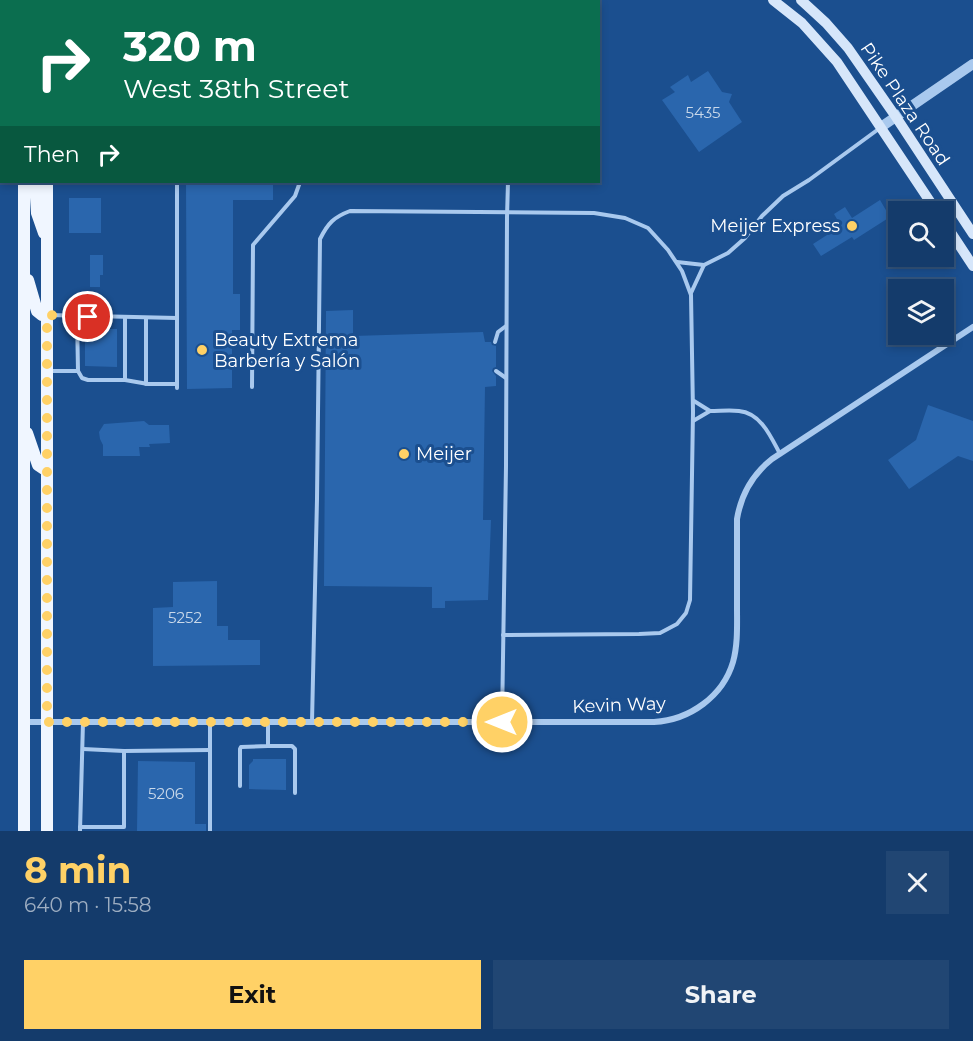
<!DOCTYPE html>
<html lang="en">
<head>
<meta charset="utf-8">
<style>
  body { margin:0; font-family:Montserrat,sans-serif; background:#214673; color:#f1f3f6; height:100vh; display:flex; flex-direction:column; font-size:22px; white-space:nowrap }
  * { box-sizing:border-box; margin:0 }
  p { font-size:20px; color:#9dadc1 }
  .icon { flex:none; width:33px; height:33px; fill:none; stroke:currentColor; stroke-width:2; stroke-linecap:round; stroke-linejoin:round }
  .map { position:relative; height:831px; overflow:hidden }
  .drawer { display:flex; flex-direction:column; background:#143b6b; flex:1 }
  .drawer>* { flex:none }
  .hud { position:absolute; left:0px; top:0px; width:600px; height:183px; box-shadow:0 3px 9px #0003,0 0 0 2px #33557e; background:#0b6e4f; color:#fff; overflow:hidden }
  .fabs { position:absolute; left:888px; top:201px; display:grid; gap:12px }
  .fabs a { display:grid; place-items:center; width:66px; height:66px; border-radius:0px; background:#143b6b; box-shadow:0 3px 9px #0003,0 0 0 2px #33557e; font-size:30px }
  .pin { position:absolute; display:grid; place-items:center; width:51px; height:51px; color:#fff; margin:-26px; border:3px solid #fff; border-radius:50%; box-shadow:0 2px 6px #0007 }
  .me { position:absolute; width:66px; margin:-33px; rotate:270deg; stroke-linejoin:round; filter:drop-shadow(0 0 4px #0008) }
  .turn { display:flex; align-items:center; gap:21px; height:126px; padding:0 24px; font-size:27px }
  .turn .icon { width:78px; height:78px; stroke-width:2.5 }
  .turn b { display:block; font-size:42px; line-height:51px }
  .then { display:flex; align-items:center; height:57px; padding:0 24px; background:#0003; gap:12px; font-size:22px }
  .round { display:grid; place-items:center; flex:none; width:63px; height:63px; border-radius:0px; background:#214673 }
  .summary { display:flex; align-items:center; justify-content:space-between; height:102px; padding:0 24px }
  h1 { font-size:36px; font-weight:700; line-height:45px; color:#ffd166 }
  .cta { display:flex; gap:12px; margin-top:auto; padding:12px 24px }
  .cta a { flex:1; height:69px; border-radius:0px; background:#ffd166; color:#111; font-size:24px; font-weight:700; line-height:69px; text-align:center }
  .cta a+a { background:#214673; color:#f1f3f6 }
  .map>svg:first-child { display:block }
  .building { fill:#2a66ad }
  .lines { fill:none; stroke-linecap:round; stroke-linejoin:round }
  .service { stroke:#a9c9ee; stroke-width:4 }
  .minor { stroke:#a9c9ee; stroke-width:6 }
  .tertiary { stroke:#a9c9ee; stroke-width:10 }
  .secondary { stroke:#d6e6fa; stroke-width:10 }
  .primary { stroke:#f0f6ff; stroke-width:12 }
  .route { stroke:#ffd166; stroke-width:10; stroke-dasharray:0 18 }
  .poi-dot { fill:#ffd166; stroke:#1b4f8f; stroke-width:2 }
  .labels { text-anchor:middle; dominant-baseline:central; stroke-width:6; stroke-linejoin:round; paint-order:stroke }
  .number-label { font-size:15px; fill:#cad9ea }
  .street-label { font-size:18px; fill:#fff; stroke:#1b4f8f }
  .poi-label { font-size:18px; fill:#fff; stroke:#1b4f8f; text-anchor:start }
</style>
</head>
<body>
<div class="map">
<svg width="973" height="831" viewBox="0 0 973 831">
  <rect width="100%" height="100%" fill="#1b4f8f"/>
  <g class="building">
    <path d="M708 71 722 92 732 94 729 102 742 122 699 152 662 100 675 92 670 87 688 75 691 82Z"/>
    <path d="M186 182H273V200H233V294H240V330H232V388L187 389Z"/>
    <rect x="69" y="198" width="32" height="35"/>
    <path d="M880 200 890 217 854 240 852 237 821 256 813 244 841 226 834 214 845 207 852 218Z"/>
    <path d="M90 255H103V275H100V287H90Z"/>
    <path d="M353 310V336L483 332 485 342H491L492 345 496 346V367L493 368 492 371 496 376V386L485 387 483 520H491L488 600 445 601V608H432V587L324 586 326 311Z"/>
    <path d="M85 329H117V367L85 366Z"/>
    <path d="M928 405 973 421V461L958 456 909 489 888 460 916 440Z"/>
    <path d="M144 421 149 425H169L170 443 149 444 150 447H139L140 456H103V445L100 439 99 432 104 424Z"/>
    <path d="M217 581V626H228V640H260V665L153 666V608L173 607V582Z"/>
    <path d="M253 759H286V790L249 789V765L253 761Z"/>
    <path d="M138 761 195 762V824H206V831H137Z"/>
  </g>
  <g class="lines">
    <g class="service">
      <path d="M176 0V2"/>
      <path d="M304 2V0"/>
      <path d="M477 2V0"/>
      <path d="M677 262 704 265 691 293"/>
      <path d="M704 265 728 253 745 238 762 216 783 196 809 180 880 128"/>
      <path d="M48 315 177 318"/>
      <path d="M125 318V380"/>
      <path d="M495 342 498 332 506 326"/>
      <path d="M48 371H78L77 316"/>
      <path d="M78 371 82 378 88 380H125L148 384H177"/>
      <path d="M496 371 506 378"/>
      <path d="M146 384V318"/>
      <path d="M252 387 253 245 295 196 300 182"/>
      <path d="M177 388V182"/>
      <path d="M710 411C720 411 730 410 739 411 761 413 771 437 780 454"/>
      <path d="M693 421 710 411 694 401"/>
      <path d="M312 722 317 499 320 239C328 223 334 217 350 211L594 213 625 218 648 228 668 250 682 271 691 295 693 412 690 600 686 613 677 624 660 633 639 634 503 635"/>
      <path d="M502 722 506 466 507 217 508 182"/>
      <path d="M268 746H292L295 749V793"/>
      <path d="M83 749 124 751 210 750"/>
      <path d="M240 786V749L241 747 268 746V722"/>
      <path d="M80 827H124V751"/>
      <path d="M80 831 83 722"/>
      <path d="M210 831V722"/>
    </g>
    <path class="minor" d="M24 722H654C690 720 723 696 733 662 738 644 737 625 737 607 737 577 737 548 737 519 741 495 753 474 772 459L973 327"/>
    <path class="tertiary" d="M881 127 973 64"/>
    <g class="secondary">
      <path d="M773 0 802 23 837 62 937 212"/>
      <path d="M801 0 826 23 848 48 896 117 973 234"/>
      <path d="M944 222 973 266"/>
    </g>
    <g class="primary">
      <path d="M24 0V2"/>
      <path d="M47 0V2"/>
      <path d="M24 182V831"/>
      <path d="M35 182 37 213 44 233"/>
      <path d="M47 182V831"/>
      <path d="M28 280 37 311 42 315H47"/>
      <path d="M27 433 38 465 44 469H47"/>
    </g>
  </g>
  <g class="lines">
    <path class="route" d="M88 317 47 315V722H502"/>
  </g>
  <g class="poi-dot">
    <circle cx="852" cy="226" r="6"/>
    <circle cx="202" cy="350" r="6"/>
    <circle cx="404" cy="454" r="6"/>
  </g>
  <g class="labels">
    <g class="number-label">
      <text x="703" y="112">5435</text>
      <text x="185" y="617">5252</text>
      <text x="166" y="793">5206</text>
    </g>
    <g class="street-label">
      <text transform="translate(905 104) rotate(56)">Pike Plaza Road</text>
      <text transform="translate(619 705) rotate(-2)">Kevin Way</text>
    </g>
    <g class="poi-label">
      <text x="840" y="226" text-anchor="end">Meijer Express</text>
      <text x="214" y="340">Beauty Extrema<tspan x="214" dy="21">Barbería y Salón</tspan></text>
      <text x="416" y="454">Meijer</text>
    </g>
  </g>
</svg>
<div class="fabs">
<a><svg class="icon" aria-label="search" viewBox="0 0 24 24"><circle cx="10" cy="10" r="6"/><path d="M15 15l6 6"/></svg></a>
<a><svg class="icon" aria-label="layers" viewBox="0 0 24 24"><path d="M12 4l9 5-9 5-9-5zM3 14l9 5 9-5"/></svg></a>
</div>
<div class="pin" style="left:88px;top:317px;background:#d93025"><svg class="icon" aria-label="arrive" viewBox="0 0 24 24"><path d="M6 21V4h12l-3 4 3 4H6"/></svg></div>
<svg class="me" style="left:502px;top:722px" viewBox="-20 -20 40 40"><circle r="17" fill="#ffd166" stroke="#fff" stroke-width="3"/><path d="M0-11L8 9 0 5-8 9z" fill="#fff"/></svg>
<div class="hud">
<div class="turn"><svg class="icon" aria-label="right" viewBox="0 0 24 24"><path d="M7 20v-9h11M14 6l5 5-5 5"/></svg><div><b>320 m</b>West 38th Street</div></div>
<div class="then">Then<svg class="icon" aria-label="right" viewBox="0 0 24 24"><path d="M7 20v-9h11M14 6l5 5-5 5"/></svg></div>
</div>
</div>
<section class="drawer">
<div class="summary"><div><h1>8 min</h1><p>640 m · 15:58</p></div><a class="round"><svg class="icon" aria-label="close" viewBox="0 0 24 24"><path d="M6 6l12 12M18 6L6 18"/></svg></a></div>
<div class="cta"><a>Exit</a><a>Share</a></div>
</section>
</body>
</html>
